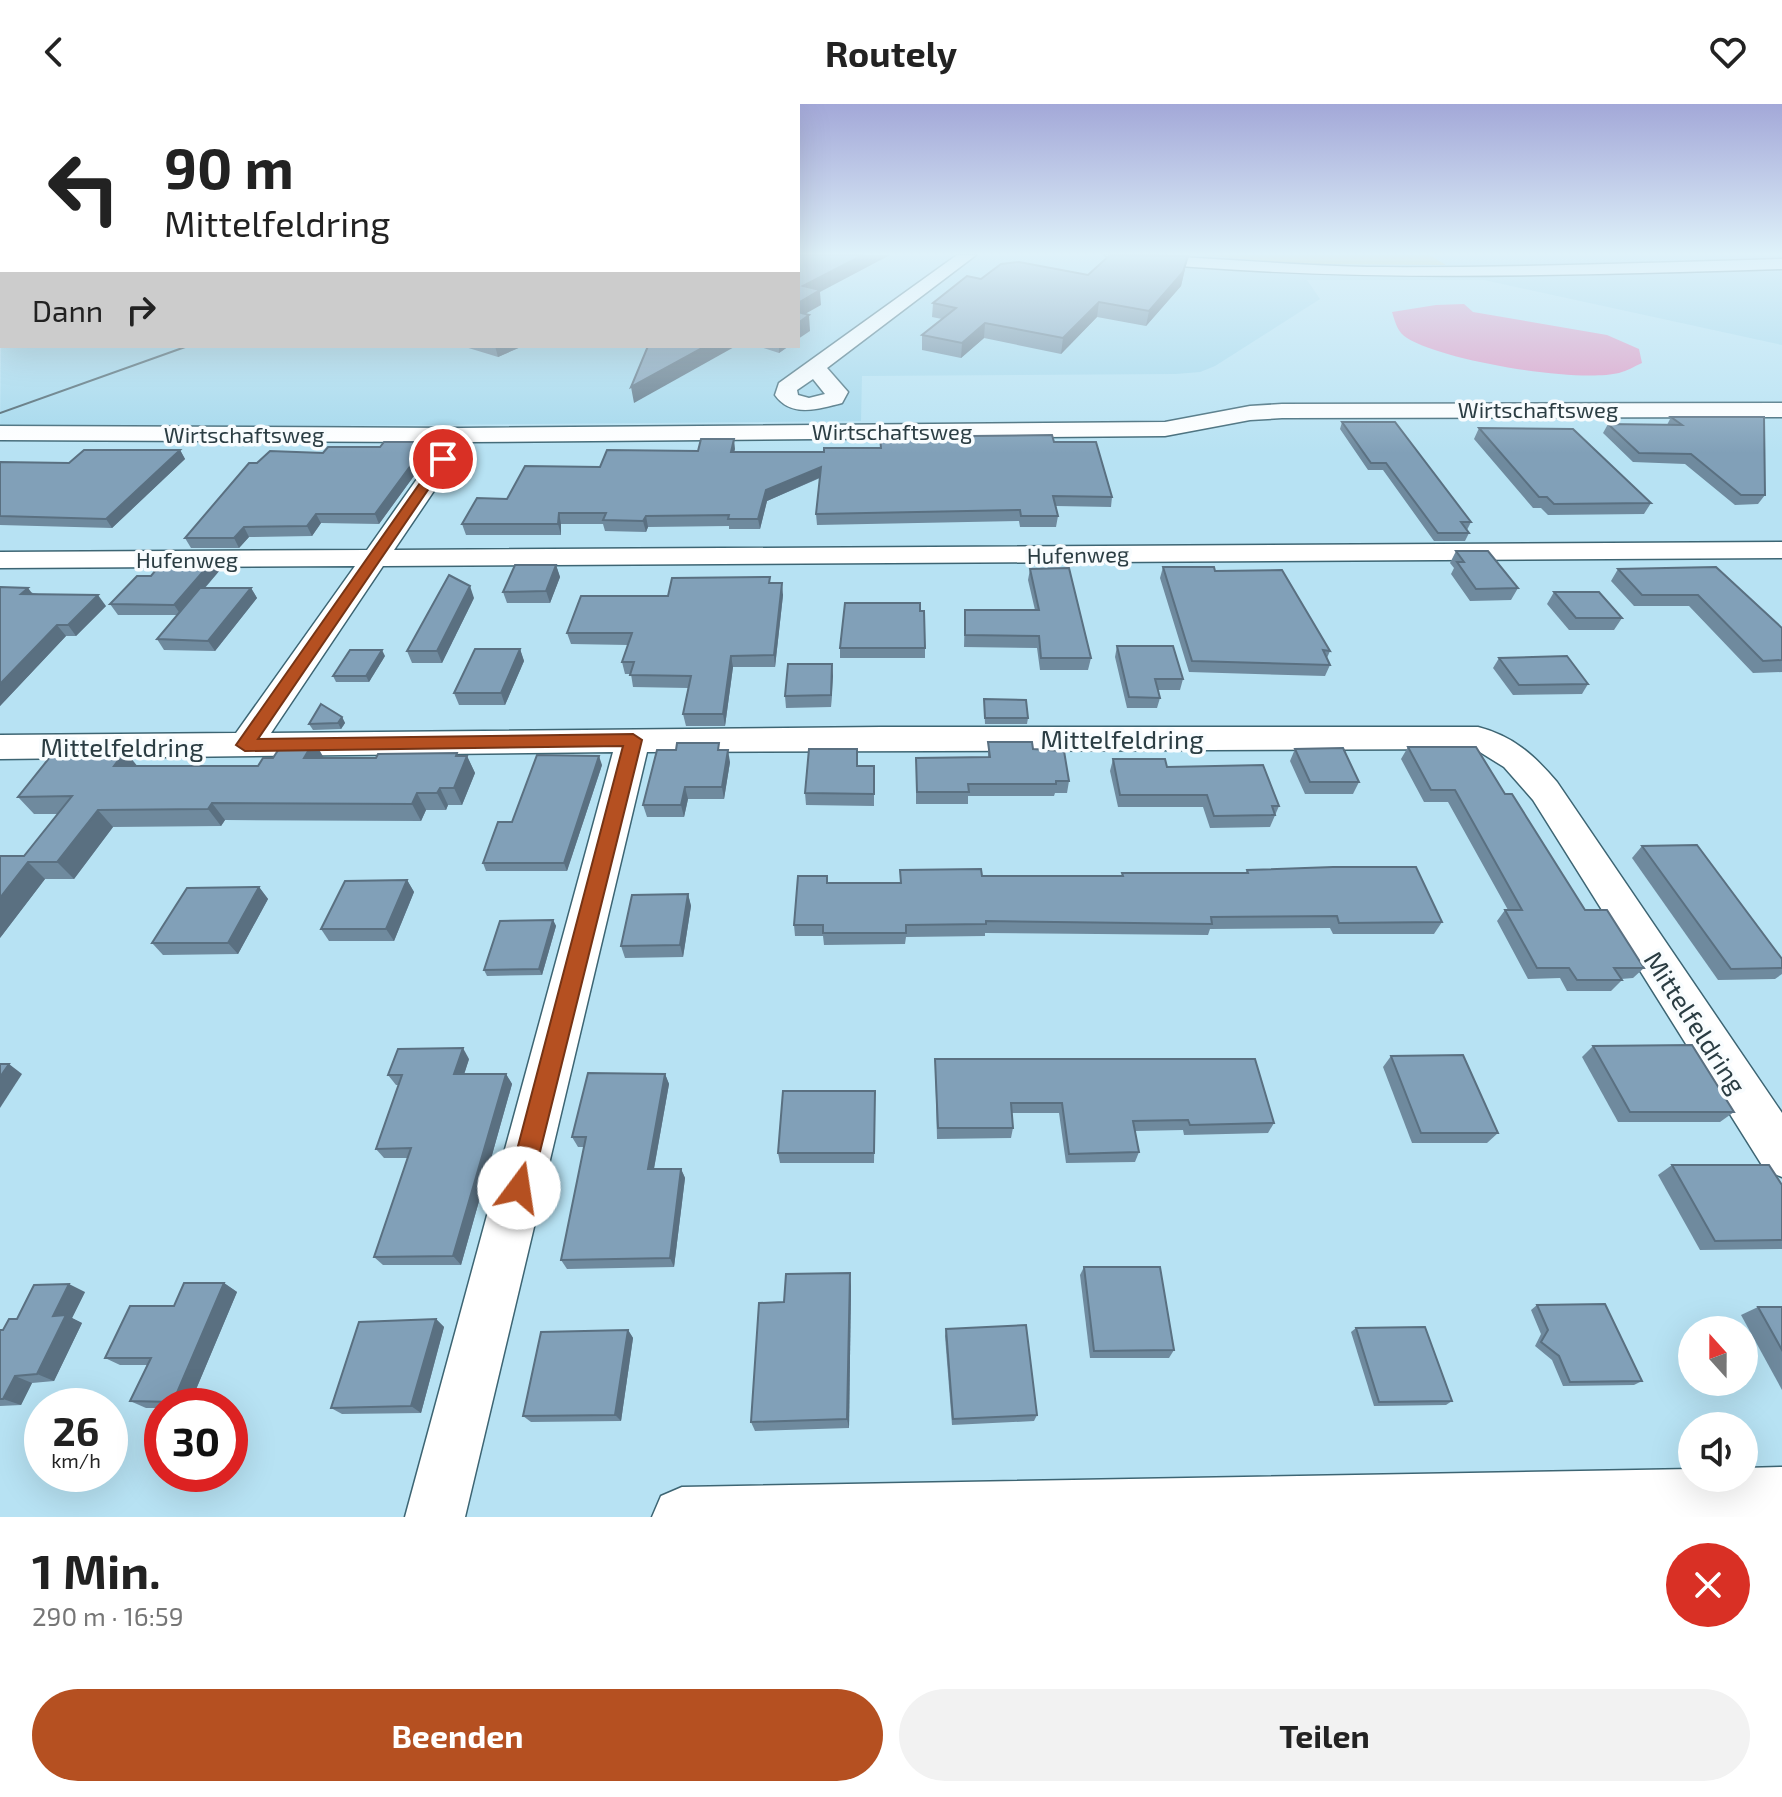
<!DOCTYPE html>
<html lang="de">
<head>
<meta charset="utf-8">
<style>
  body { margin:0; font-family:"Exo 2",sans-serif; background:#f2f2f2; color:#222; height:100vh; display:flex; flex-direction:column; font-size:30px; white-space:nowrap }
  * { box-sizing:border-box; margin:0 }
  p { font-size:26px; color:#767676 }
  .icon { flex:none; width:44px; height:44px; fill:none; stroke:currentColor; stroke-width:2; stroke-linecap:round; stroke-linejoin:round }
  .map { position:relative; height:1413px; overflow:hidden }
  .drawer { display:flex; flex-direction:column; background:#fff; flex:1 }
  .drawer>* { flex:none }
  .guide { position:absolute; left:0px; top:0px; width:800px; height:244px; box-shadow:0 8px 32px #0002; background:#fff; color:#222; overflow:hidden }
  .needle { width:52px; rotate:339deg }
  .fabs { position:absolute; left:1678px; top:1212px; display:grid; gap:16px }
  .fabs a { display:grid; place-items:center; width:80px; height:80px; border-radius:50%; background:#fff; box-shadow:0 8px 32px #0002; font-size:40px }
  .speed { position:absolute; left:24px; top:1284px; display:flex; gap:16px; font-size:40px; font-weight:700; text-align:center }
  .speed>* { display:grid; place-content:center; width:104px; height:104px; border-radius:50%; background:#fff; box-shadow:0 8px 32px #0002; line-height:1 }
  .speed small { font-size:20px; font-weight:400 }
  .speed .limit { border:12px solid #d22; background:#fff; color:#111 }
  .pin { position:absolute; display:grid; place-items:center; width:68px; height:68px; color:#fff; margin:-34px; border:4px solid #fff; border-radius:50%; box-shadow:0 2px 8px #0007 }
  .me { position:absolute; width:88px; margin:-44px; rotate:14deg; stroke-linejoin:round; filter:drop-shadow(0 0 6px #0008) }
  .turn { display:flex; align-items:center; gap:28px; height:168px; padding:0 32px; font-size:36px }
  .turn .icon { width:104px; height:104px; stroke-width:2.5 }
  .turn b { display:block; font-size:56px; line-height:68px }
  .then { display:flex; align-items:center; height:76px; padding:0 32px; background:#0003; gap:16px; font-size:30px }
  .round { display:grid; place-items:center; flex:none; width:84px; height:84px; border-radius:42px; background:#f2f2f2 }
  .head { display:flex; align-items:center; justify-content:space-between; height:136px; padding:0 32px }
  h1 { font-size:48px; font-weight:700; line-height:60px }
  .action { display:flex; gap:16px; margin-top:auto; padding:16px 32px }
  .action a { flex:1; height:92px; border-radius:48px; background:#b55021; color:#fff; font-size:32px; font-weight:700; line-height:92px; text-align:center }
  .action a+a { background:#f2f2f2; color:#222 }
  header { display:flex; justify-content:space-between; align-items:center; height:104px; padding:0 32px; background:#fff; font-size:36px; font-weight:700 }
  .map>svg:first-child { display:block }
  .built { fill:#a4d8ec }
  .green { fill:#ccc47c }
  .water { fill:#dd95c1 }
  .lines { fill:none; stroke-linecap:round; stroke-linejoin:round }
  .minor-casing { stroke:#3d6573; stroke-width:3 }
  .tertiary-casing { stroke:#3d6573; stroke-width:47 }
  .minor { fill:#fff; fill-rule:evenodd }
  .tertiary { stroke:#fff; stroke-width:44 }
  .tram { stroke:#475e67; stroke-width:2 }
  .wall { fill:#6f8a9e }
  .shaded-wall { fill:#5a7081 }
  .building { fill:#81a0b8; stroke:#5a7081; stroke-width:2 }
  .route { fill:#b55021; stroke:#763415; stroke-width:2 }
  .labels { text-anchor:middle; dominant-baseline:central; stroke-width:7; stroke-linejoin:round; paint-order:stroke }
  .far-street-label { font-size:22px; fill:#2b3d43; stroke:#f8fcfe }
  .street-label { font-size:26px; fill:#2b3d43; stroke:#f8fcfe }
</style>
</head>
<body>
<header><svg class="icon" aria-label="back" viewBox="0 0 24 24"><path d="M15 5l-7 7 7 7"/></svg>Routely<svg class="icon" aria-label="heart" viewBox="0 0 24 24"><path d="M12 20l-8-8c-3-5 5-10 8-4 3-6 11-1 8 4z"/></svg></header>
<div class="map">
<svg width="1782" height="1413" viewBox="0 0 1782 1413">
  <rect width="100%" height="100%" fill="#b7e2f3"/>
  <path class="built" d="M798 151H1782V241L1484 176H1307L1320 195 1215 262 1200 268 1176 270 862 272 861 317 19 325 0 332 2 161V242H798Z"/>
  <path class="green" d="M1202 151H1429L1446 161 1296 160Z"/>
  <path class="water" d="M1464 200 1473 208 1607 231 1639 245 1642 259C1635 262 1627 267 1619 269 1576 279 1444 257 1407 234 1398 229 1395 218 1392 208L1436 201Z"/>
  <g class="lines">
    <g class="minor-casing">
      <g id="minor">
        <path d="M957 151H976L827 264 848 288 842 299C819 305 791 314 775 291L779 279ZM813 275 825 290 809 294 798 291 797 286Z"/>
        <path d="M1105 151C1192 151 1279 161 1367 163 1505 164 1644 159 1782 155V165C1558 172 1336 179 1113 156Z"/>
        <path d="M1782 299V313L1282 314 1250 316 1165 332 467 338 394 446 1782 438V454L383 462 271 629 881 623H1478C1513 632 1534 651 1557 678L1782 1009V1073L1765 1066 1533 696 1504 663 1475 645 647 648 465 1413H405L613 648 0 655V631L236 629 355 462 0 464V448L367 446 443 338 0 336V322L460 324 1165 318 1250 302 1282 300Z"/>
        <path d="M1782 1363V1413H652L661 1392 682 1383 1692 1365V1374H1744V1364Z"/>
      </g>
    </g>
    <g class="tertiary-casing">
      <path id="tertiary" d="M0 159 2 158"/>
    </g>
    <use href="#minor" class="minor"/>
    <use href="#tertiary" class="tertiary"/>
    <path class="tram" d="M0 309 188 242"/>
  </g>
  <g class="wall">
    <path d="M1188 152 1181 182 1146 222 1097 213 1061 250 984 234 961 254 922 246V231L942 215 932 213 933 199 981 175 1088 171Z"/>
    <path d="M462 242H523L498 253Z"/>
    <path d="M757 242H789L779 249Z"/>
    <path d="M1671 313 1765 391 1758 400 1735 401 1685 360 1633 358 1603 329 1608 320 1667 321Z"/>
    <path d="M1342 318 1471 418 1467 426 1469 429 1465 437H1434L1383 366H1368L1340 325Z"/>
    <path d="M1479 324 1651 399 1644 410 1548 411 1541 404H1533L1474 335Z"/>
    <path d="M880 333 1054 338 1112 393 1111 403 1056 402 1058 412 1056 423H1020L1019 417 817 421 816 410 820 374 767 397 760 425H729V422L648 423 646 428 605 427 603 420H561V431H466L462 420 507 395 600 363 698 347 734 335V348H824L880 344Z"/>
    <path d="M428 338 432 347 379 420 321 419 312 432 249 433 239 444H191L185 434 257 359 323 349Z"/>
    <path d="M180 346 185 355 112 424 0 421V358L69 359Z"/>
    <path d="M1456 447 1518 484 1511 496 1470 497 1451 470 1454 464 1450 459Z"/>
    <path d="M556 461 560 473 550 499H507L503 488Z"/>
    <path d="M1163 463 1330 547 1327 554 1330 561 1325 572 1189 568 1160 474Z"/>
    <path d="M1716 463 1782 524V568L1753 569 1689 502H1634L1611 477 1618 465Z"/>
    <path d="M1030 465 1091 554 1088 566H1040L1037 544 964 543 965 506H1035L1028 476Z"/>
    <path d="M220 466 205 484H251L257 494 215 547 164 546 157 535 177 511H118L110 500 151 472Z"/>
    <path d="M771 479 783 491 775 563H733L725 622H686L683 610 688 584 633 583 631 570H625L622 558 628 541 571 540 567 529 668 492Z"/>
    <path d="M0 483 106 502 76 532H66L0 602Z"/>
    <path d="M1554 488 1622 514 1614 526H1569L1547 500Z"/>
    <path d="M474 494 442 559H412L407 547Z"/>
    <path d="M1117 542 1183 575 1180 586H1158L1160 594 1157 604H1127L1115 553Z"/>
    <rect x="840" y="544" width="85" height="10"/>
    <path d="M520 545 524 557 505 601H459L454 589Z"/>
    <path d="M385 552 369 578H336L333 572Z"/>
    <path d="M1499 554 1588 580 1582 590 1513 591 1493 564Z"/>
    <path d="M832 560 831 603 786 604 785 592Z"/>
    <path d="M984 595 1028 614 1027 620H985Z"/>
    <path d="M342 613 345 619 341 625 313 626 309 620Z"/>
    <path d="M988 638 1033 645 1069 677 1067 689H1055L1054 692H968V700H916V654L988 653Z"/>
    <path d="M1408 643 1505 690 1585 806 1644 864 1633 874 1621 875 1622 876 1611 887H1567L1560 874 1528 875 1497 817 1505 806H1508L1448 698H1424L1401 655Z"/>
    <path d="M1295 645 1359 678 1353 690H1305L1290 657Z"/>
    <path d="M467 652 475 669 462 701H448L446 706H426L421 717 225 716 221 722 113 723 74 775H45L0 834 24 752 58 710H34L18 693 137 662H258L324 654Z"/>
    <path d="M1113 655 1167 663 1279 702 1270 723 1210 724 1203 703H1118L1110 667Z"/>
    <path d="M730 658 724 695H688L684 713H647L643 701Z"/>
    <path d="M602 661 567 767H486L483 759 512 718Z"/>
    <path d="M874 662V702L806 701 805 689Z"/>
    <path d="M1642 742 1782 855V870L1775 875 1718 876 1632 754Z"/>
    <path d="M1247 766 1442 818 1434 830H1333L1330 824 1210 825 1208 831 985 829V832L906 833 905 840 824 841 823 832H795L794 821 827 772 828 779H900L982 772H1122V769H1246Z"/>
    <path d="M407 776 414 788 394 837H329L321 825Z"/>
    <path d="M259 783 268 795 238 850 163 851 152 839Z"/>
    <path d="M688 790 691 802 683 853 625 854 621 842Z"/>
    <path d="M553 816 556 822 542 871 487 872 484 866Z"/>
    <path d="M1593 942 1734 1008 1720 1018H1618L1582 953Z"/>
    <path d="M1391 952 1498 1029 1487 1039H1412L1383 963Z"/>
    <path d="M469 955 464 970H506L512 980 461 1161H383L374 1153 408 1054H384L376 1045 399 981H396L388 971Z"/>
    <path d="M935 955 1274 1019 1268 1029 1184 1031 1183 1026 1135 1027 1139 1048 1135 1058 1066 1059 1059 1009H1012L1013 1024 1011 1034 937 1035Z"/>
    <path d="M665 970 669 980 654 1065H681L685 1074 674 1163 567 1165 561 1156 584 1043H578L572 1033Z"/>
    <path d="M875 987 874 1059H780L778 1049Z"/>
    <path d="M1672 1061 1782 1081V1145L1700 1146 1658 1071Z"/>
    <path d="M1084 1163 1174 1246 1169 1254H1090L1080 1171Z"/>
    <path d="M224 1179 237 1188 189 1302H162V1304H146L130 1297 147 1261H120L105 1254 174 1202Z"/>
    <path d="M851 1182 849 1324 755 1327 751 1318 784 1198Z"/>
    <path d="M85 1188 72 1214 82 1219 54 1277 32 1279 21 1301 0 1302V1226H3L17 1215Z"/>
    <path d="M1537 1201 1642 1277 1634 1281 1563 1282 1552 1256 1535 1242 1541 1230 1531 1206Z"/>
    <path d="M1758 1203H1782V1286L1741 1211Z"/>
    <path d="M436 1215 444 1223 421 1309 342 1310 331 1304Z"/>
    <path d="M1356 1224 1452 1297 1446 1301 1374 1302 1351 1228Z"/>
    <path d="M946 1225 1037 1311 1034 1317 952 1321 945 1232Z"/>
    <path d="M628 1226 633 1234 621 1317 531 1318 523 1312Z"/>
  </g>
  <g class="shaded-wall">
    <path d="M863 151H890L820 188 821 201 798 214V199L803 182Z"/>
    <path d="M1188 152 1181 182 1146 222 1149 207Z"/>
    <path d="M1099 198 1097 213 1061 250 1063 234Z"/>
    <path d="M809 211 810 227 798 235V219Z"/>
    <path d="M985 219 984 234 961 254 962 239Z"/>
    <path d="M495 242H523L498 253Z"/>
    <path d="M706 242H736L634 299 631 283Z"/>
    <path d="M779 242H789L779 249Z"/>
    <path d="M734 335 735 345 732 359 731 348Z"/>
    <path d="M428 338 432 347 379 420 375 410Z"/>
    <path d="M180 346 185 355 112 424 106 415Z"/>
    <path d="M821 363V373L767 397 760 425 758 415 766 386Z"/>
    <path d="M559 409 561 420V431L558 420Z"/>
    <path d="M316 410 321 419 312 432 307 422Z"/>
    <path d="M646 412 648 423 646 428 643 417Z"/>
    <path d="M244 423 249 433 239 444 234 434Z"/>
    <path d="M214 455 220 466 181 511 174 501Z"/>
    <path d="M556 461 560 473 550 499 546 487Z"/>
    <path d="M782 479 783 491 775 563 774 551Z"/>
    <path d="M470 482 474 494 442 559 437 547Z"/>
    <path d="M28 484 36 494 21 490Z"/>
    <path d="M251 484 257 494 215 547 208 537Z"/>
    <path d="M98 491 106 502 76 532 68 521Z"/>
    <path d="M57 521 66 532 0 602V580Z"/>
    <path d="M520 545 524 557 505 601 501 589Z"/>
    <path d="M382 546 385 552 369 578 366 572Z"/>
    <path d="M731 552 733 563 725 622 723 610Z"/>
    <path d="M832 560 833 572 831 603V591Z"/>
    <path d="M342 613 345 619 341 625 338 619Z"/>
    <path d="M314 637 324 654H304Z"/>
    <path d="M728 646 730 658 724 695 722 683Z"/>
    <path d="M125 647 139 664 114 662Z"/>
    <path d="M457 649 463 662 467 652 475 669 462 701 454 684Z"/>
    <path d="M599 652 602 661 567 767 564 759Z"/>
    <path d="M685 683 688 695 684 713 681 701Z"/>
    <path d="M440 684 448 701 446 706 437 689Z"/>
    <path d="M417 689 426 706 421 717 412 700Z"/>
    <path d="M212 699 225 716 221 722 208 705Z"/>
    <path d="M98 706 113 723 74 775 57 758Z"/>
    <path d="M28 758 45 775 0 834V794Z"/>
    <path d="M407 776 414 788 394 837 386 825Z"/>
    <path d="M259 783 268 795 238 850 228 839Z"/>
    <path d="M688 790 691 802 683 853 680 841Z"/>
    <path d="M553 816 556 822 542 871 539 865Z"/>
    <path d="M463 944 469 955 461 980 454 970Z"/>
    <path d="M9 960 22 970 0 1004V973Z"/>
    <path d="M506 970 512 980 461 1161 453 1152Z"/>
    <path d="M665 970 669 980 652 1075 648 1065Z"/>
    <path d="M681 1065 685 1074 674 1163 670 1154Z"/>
    <path d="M850 1169 851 1182 849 1324 847 1315Z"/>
    <path d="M224 1179 237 1188 189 1302H183L173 1298Z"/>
    <path d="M69 1180 85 1188 72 1214 82 1219 54 1277 37 1270 53 1212Z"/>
    <path d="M436 1215 444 1223 421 1309 411 1302Z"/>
    <path d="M628 1226 633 1234 621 1317 615 1311Z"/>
    <path d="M15 1272 32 1279 21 1301 3 1295Z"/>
  </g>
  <g class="building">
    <path d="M798 151H863L803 182 820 186 798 199Z"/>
    <path d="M1110 151 1188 152 1183 168 1149 207 1099 198 1063 234 985 219 962 239 922 231 956 204 933 199 967 172 981 175 1001 160 1019 158 1088 171Z"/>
    <path d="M798 208 809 211 798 219Z"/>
    <path d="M648 242H706L631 283Z"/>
    <path d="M1671 313H1764L1765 391H1741L1691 350 1639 349 1608 320 1682 321Z"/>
    <path d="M1342 318H1395L1471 418H1461L1469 429H1438L1386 359H1371Z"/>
    <path d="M1479 324 1573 325 1651 399 1554 400 1547 393H1539Z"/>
    <path d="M1052 331 1054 338H1096L1112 393 1053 392 1058 412H1021L1020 406 816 410 821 363 766 386 758 415H728L729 411 646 412 643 417 603 416 606 409H559L558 420H462L477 394 507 395 525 362 600 363 607 346 698 347 701 335H734L731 348H824V344H881L880 333Z"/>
    <path d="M384 338H428L375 410H316L307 422 244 423 234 434H185L249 359H257L270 347 323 349 328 343H380Z"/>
    <path d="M84 346H180L106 415 0 412V358L69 359Z"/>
    <path d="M1456 447H1488L1518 484 1476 485 1457 458H1464Z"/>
    <path d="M165 455H214L174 501 110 500 137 472H151Z"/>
    <path d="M515 461H556L546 487 503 488Z"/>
    <path d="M1163 463H1214L1215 467 1282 466 1330 547 1323 546 1330 561 1192 557Z"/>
    <path d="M1716 463 1782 524V556L1763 557 1698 491H1642L1618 465Z"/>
    <path d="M1069 464 1091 554H1041L1039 532 965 531V506H1039L1030 465Z"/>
    <path d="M449 471 470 482 437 547H407Z"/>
    <path d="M770 473 769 479H782L774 551 731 552 723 610H683L691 572 630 571 634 558H622L632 529H567L581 492H668L672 474Z"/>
    <path d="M0 483 28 484 21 490 98 491 68 521H57L0 580Z"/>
    <path d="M200 484H251L208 537 157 535Z"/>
    <path d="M1554 488H1599L1622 514H1576Z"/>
    <path d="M845 499H920V507H924L925 544H840Z"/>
    <path d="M1117 542H1173L1183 575H1155L1160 594 1129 593Z"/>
    <path d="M475 545H520L501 589H454Z"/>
    <path d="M350 546H382L366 572H333Z"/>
    <path d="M1567 552 1588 580 1519 581 1499 554Z"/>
    <path d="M788 560H832L831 591 785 592Z"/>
    <path d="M984 595 1026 596 1028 614H985Z"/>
    <path d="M321 600 342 613 338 619 309 620Z"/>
    <path d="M284 637H314L304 654H376L378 650 457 649 456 652H467L454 684H440L437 689H417L412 700 212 699 208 705 98 706 57 758H28L0 794V752H24L72 692 18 693 54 648 125 647 114 662H258L263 654H273Z"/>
    <path d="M988 638H1032L1033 645 1064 647 1069 677H1056V680H968L969 688H917L916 654 990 653Z"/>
    <path d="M677 639H719L718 646H728L722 683H685L681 701H643L657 646H676Z"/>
    <path d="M1408 643H1476L1505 690H1512L1585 806H1607L1644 864H1614L1622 876H1577L1569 864H1537L1505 806H1522L1455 686H1431Z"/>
    <path d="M1343 644 1359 678H1310L1295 645Z"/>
    <path d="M809 645H857V662H874V690L805 689Z"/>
    <path d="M537 651 599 652 564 759H483L498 718H512Z"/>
    <path d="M1113 655H1165L1167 663 1263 661 1279 702H1272L1275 711 1214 712 1207 691H1120Z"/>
    <path d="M1697 741 1782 855V864L1731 865 1642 742Z"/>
    <path d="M1333 763H1416L1442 818 1339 819 1337 812 1211 813 1212 820 986 817V820L906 821V829H823V821H794L798 772H827V779H901L900 766 981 765 982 772H1123L1122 769H1248L1247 766Z"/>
    <path d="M407 776 386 825H321L345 777Z"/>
    <path d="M259 783 228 839H152L187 784Z"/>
    <path d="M688 790 680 841 621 842 632 791Z"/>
    <path d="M553 816 539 865 484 866 500 817Z"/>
    <path d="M1692 941 1734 1008H1630L1593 942Z"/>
    <path d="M463 944 454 970H506L453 1152 374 1153 411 1044 376 1045 402 971H388L398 945Z"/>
    <path d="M1463 951 1498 1029H1421L1391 952Z"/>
    <path d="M935 955H1255L1274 1019 1190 1021 1188 1016 1133 1017 1139 1048 1069 1050 1062 999H1011L1013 1024H938Z"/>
    <path d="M0 960H9L0 973Z"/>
    <path d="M588 969 665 970 648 1065H681L670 1154 561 1156 586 1033H572Z"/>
    <path d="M783 987H875L874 1049H778Z"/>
    <path d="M1672 1061H1769L1782 1081V1136L1715 1137Z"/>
    <path d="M1084 1163H1160L1174 1246 1094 1247Z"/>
    <path d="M850 1169 847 1315 751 1318 759 1199 784 1198 786 1170Z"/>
    <path d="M184 1179H224L173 1298 130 1297 151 1254H105L130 1202H174Z"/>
    <path d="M69 1180 53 1212 66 1211 37 1270 15 1272 3 1295H0V1226H3L9 1215H17L34 1181Z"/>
    <path d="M1605 1200 1642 1277 1570 1278 1559 1252 1541 1238 1548 1226 1537 1201Z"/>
    <path d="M1758 1203H1782V1246Z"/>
    <path d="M436 1215 411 1302 331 1304 359 1218Z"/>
    <path d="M1026 1221 1037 1311 953 1315 946 1225Z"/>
    <path d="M1425 1223 1452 1297 1379 1298 1356 1224Z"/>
    <path d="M628 1226 615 1311 523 1312 541 1228Z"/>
  </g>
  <linearGradient id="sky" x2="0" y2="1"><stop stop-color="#a3a8d8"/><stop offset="0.43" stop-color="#dff2fa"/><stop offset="1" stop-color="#dff2fa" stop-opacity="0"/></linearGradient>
  <rect width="1782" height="349" fill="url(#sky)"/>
  <path class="route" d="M443 351 449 355 258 635 633 630 642 636 531 1084 528 1093 519 1097 510 1093 507 1084 623 642 245 647 236 641 439 352Z"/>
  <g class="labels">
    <g class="far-street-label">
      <text x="1538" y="305">Wirtschaftsweg</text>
      <text x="892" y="327">Wirtschaftsweg</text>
      <text x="244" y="330">Wirtschaftsweg</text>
      <text transform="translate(1078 450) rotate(-1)">Hufenweg</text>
      <text x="187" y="455">Hufenweg</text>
    </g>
    <g class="street-label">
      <text x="1122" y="634">Mittelfeldring</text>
      <text x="122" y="642">Mittelfeldring</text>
      <text transform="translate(1696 918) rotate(57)">Mittelfeldring</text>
    </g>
  </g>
</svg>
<div class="fabs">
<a><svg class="needle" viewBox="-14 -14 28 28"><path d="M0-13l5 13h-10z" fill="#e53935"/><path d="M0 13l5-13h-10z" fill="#767676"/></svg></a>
<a><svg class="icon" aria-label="sound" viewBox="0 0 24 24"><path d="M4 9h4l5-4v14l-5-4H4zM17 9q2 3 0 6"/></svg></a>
</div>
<div class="speed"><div>26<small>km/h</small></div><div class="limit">30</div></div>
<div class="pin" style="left:443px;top:355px;background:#d93025"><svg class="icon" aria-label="arrive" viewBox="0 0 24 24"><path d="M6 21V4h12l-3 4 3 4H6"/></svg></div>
<svg class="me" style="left:519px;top:1084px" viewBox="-20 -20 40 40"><circle r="19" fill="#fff"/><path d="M0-13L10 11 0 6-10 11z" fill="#b55021"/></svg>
<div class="guide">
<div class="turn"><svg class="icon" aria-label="left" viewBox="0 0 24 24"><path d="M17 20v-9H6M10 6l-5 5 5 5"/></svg><div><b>90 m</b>Mittelfeldring</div></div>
<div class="then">Dann<svg class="icon" aria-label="right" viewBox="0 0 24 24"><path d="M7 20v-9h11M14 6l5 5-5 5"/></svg></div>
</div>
</div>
<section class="drawer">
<div class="head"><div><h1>1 Min.</h1><p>290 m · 16:59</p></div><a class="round" style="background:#d93025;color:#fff"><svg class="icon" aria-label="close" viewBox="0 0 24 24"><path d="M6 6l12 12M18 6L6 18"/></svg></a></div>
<div class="action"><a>Beenden</a><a>Teilen</a></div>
</section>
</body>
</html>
